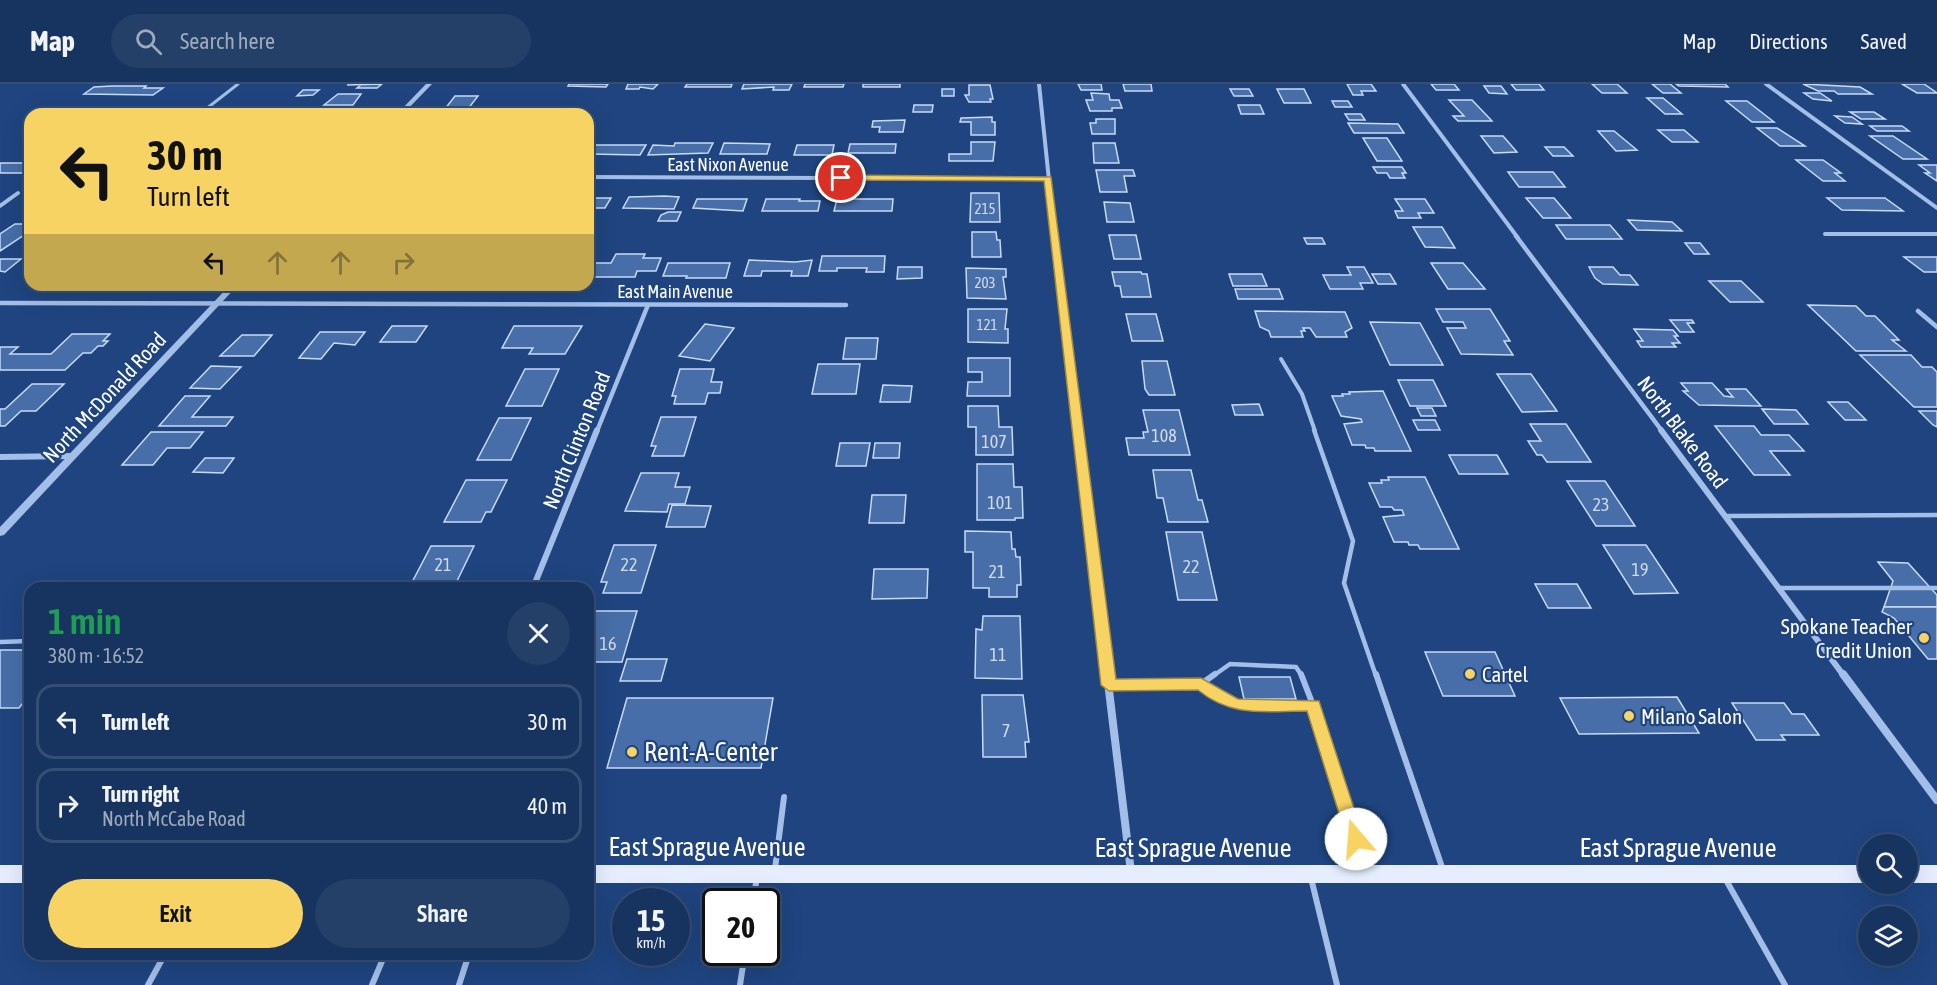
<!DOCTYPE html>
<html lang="en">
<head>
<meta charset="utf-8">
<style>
  body { margin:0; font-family:"Asap Condensed",sans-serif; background:#243f68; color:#f1f3f6; height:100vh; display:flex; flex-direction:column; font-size:22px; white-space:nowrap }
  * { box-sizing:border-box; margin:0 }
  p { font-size:20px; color:#9eaabd }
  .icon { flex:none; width:33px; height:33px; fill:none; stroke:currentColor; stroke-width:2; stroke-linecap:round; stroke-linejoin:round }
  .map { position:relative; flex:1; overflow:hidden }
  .side { position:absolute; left:24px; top:498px; width:570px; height:378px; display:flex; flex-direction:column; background:#17335f; border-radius:18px; box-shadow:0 6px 24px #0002,0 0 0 2px #364e74 }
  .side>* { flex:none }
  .hud { position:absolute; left:24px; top:24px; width:570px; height:183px; border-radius:18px; box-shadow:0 6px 24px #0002,0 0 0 2px #364e74; background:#f6d363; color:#111; overflow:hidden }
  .tools { position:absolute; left:1858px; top:750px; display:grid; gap:12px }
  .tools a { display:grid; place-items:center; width:60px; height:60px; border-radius:50%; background:#17335f; box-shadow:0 6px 24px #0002,0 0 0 2px #364e74; font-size:30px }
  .speed { position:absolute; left:612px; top:804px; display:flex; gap:12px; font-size:30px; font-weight:700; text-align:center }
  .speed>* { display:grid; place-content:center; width:78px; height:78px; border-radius:50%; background:#17335f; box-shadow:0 6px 24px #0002,0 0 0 2px #364e74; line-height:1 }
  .speed small { font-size:15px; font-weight:400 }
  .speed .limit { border:3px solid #111; border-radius:9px; background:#fff; color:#111 }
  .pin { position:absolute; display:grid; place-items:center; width:51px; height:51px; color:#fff; margin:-26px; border:3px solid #fff; border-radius:50%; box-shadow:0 2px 6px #0007 }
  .me { position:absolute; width:66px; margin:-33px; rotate:342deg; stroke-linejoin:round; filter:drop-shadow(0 0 4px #0008) }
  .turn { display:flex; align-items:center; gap:21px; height:126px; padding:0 24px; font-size:27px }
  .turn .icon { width:78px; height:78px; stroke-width:2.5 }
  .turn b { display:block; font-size:42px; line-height:51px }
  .lanes { display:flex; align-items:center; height:57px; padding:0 24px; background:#0003; justify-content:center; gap:30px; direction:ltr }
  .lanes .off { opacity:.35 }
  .round { display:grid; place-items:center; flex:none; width:63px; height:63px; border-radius:32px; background:#243f68 }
  .head { display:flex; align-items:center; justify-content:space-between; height:102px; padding:0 24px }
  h1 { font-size:36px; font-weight:600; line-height:45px; color:#1e9e55 }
  .action { display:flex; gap:12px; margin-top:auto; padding:12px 24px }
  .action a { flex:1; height:69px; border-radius:36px; background:#f6d363; color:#111; font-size:24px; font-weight:600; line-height:69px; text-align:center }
  .action a+a { background:#243f68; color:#f1f3f6 }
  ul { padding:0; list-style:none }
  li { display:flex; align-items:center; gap:18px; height:75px; margin:0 12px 9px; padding:0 12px; border:3px solid #364e74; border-radius:18px }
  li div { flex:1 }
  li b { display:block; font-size:22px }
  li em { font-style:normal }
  header { display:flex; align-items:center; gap:36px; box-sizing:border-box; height:84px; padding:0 30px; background:#17335f; border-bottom:2px solid #364e74 }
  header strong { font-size:28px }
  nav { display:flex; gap:33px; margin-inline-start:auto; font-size:21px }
  .search { width:420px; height:54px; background:#243f68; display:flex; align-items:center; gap:15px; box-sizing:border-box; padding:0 21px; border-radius:33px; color:#9eaabd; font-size:22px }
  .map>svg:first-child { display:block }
  .building { fill:#476ea8; stroke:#c7daf6; stroke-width:1.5 }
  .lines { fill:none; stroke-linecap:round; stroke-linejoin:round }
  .service-far3 { stroke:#a3bee8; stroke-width:3 }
  .service-far2 { stroke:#a3bee8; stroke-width:4 }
  .service-far1 { stroke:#a3bee8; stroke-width:4.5 }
  .service { stroke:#a3bee8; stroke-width:6 }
  .minor-far3 { stroke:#a3bee8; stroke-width:4 }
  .minor-far2 { stroke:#a3bee8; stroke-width:4.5 }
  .minor-far1 { stroke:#a3bee8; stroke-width:6 }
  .minor { stroke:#a3bee8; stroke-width:8 }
  .tertiary { fill:#a3bee8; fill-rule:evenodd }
  .primary { fill:#e5edfe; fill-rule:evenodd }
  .route { fill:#f6d363; stroke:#a08940; stroke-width:1.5 }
  .poi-dot { fill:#f6d363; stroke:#1f447f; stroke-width:2 }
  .labels { text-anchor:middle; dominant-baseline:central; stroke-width:4.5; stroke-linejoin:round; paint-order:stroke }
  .far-number-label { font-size:15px; fill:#d1dbe9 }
  .far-street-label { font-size:18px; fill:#fff; stroke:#1f447f }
  .number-label { font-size:18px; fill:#d1dbe9 }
  .street-label { font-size:21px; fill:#fff; stroke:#1f447f }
  .poi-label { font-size:21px; fill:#fff; stroke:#1f447f; text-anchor:start }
  .near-poi-label { font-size:26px; fill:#fff; stroke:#1f447f; text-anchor:start }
  .near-street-label { font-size:26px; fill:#fff; stroke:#1f447f }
</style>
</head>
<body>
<header>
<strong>Map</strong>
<div class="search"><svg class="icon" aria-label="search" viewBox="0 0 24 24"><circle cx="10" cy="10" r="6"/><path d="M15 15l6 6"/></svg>Search here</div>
<nav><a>Map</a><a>Directions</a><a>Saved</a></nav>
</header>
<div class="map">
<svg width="1937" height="901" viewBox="0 0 1937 901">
  <rect width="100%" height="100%" fill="#1f447f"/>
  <g class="building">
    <path d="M382 0 377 4H357L361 1H347Z"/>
    <path d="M569 0H608L606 3 568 2Z"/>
    <path d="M628 0H658L653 5 640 3 639 5H626Z"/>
    <path d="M687 0H732L731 3H685Z"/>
    <path d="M744 0H792L789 6H773L774 3 742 5Z"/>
    <path d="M805 0H844L843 3H804Z"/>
    <rect x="863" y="0" width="37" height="3"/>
    <path d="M1078 0H1101L1102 6H1081Z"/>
    <path d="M1123 0H1151L1152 7H1125Z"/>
    <path d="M1347 0H1371L1376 7H1361L1363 11H1353Z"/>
    <path d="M1431 0H1454L1459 6H1436Z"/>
    <path d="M1511 0H1539L1544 6H1516Z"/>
    <path d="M1592 0H1617L1627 9H1602Z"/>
    <path d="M1652 0H1670L1681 9H1663Z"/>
    <path d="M1676 0H1725L1728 3 1679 2Z"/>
    <path d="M1803 0 1860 3 1872 10H1838L1834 7H1818Z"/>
    <path d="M1902 0H1924L1937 9H1917Z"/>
    <path d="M969 1H990L993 15H990L991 18H969L965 11H969Z"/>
    <path d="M112 2H146L144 4H163L153 11 84 10 94 3Z"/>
    <path d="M1484 2H1501L1507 10 1489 9Z"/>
    <rect x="942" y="5" width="12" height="7"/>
    <path d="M1230 5H1249L1253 12H1234Z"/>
    <path d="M1277 5H1304L1311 19H1284Z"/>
    <path d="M303 6H319L313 11 297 12Z"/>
    <path d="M1091 9 1109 10 1110 16H1119L1122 24H1112V27H1090L1086 16H1093Z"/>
    <path d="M1804 9H1820L1832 17 1813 15Z"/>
    <path d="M338 10H361L353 21H324Z"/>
    <path d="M455 12H478L464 30H441Z"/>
    <path d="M1647 14H1663L1682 30H1665Z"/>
    <path d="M1449 16H1472L1492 37H1458L1453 32H1464Z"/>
    <path d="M1332 17H1348L1352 23H1335Z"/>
    <path d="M1726 17H1747L1774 38H1752Z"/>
    <path d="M914 21H933L932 28H913Z"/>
    <path d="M1238 21H1260L1264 30H1241Z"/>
    <path d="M1850 28H1874L1885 35H1861Z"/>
    <path d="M1345 30H1361L1365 36H1349Z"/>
    <path d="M1835 32 1852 33 1862 40 1845 39Z"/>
    <path d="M992 33V38H995V51H971V38H960L961 34Z"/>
    <path d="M1096 35H1115V50H1092L1090 39H1096Z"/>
    <path d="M905 36 903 48H879L880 43H872L873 37Z"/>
    <path d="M1348 39 1398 40 1404 49H1354Z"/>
    <path d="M1870 42H1902L1909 47H1877Z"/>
    <path d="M1757 44H1777L1805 62H1780Z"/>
    <path d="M1658 46H1684L1698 58H1672Z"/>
    <path d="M1598 47H1614L1637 66 1616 67Z"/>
    <path d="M1481 52H1503L1517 68 1494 69Z"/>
    <path d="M1870 52H1893L1927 75H1903Z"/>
    <path d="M1363 54H1387L1402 77H1377Z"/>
    <path d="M971 58H995L993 77H949V70H971Z"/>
    <path d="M675 59H713L708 69 648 71 653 61 674 62Z"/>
    <path d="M724 59 770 60 767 70H720Z"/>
    <path d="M1093 59H1115L1119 79H1094Z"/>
    <path d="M850 60H896L895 69H848Z"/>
    <path d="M594 61H646L640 71 588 70Z"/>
    <path d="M797 61H834L832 71H794Z"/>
    <path d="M1545 63H1564L1573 72H1553Z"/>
    <path d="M1796 76H1823L1841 89H1835L1845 97H1823Z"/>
    <path d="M0 79H30V85L25 89H0Z"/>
    <path d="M1919 81H1937V97L1925 89H1930Z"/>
    <path d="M1373 83H1402L1406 89H1402L1405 94H1390L1387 89H1377Z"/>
    <path d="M1096 86H1133L1135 92H1124L1127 108H1100Z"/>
    <path d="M1508 88H1553L1565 103H1519Z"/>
    <path d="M971 109H999L1000 138H970Z"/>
    <path d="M665 112 679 113 674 125 623 124 629 113Z"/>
    <path d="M595 114H611L605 124H594L588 130V115Z"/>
    <path d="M1526 114H1554L1571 134H1543Z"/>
    <path d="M1827 114H1885L1903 127 1842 126Z"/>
    <path d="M697 115H747L743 127 693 124Z"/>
    <path d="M766 115H800L799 117H820L818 127H762Z"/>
    <path d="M837 115H893L892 127H834Z"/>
    <path d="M1395 115H1425L1434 129H1418L1421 134H1398L1395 127H1403Z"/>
    <path d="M1104 118 1130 119 1134 138H1107Z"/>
    <path d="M668 128H681L677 137H658L661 131Z"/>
    <path d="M1628 136 1672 138 1682 147 1637 146Z"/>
    <path d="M15 140H30V147L0 167V150Z"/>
    <path d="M1556 141H1610L1622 155H1566Z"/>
    <path d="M1413 143H1442L1455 164 1425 163Z"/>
    <path d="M972 148H996L997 156H1000L1001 173H972Z"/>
    <path d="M1109 151H1136L1141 175H1114Z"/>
    <path d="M1304 154H1322L1325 160H1307Z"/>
    <path d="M1685 159H1700L1709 170H1694Z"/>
    <path d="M616 170H645L643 174H661L656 187H637L635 193H588V179H611Z"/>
    <path d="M822 172H885L884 188H866L867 184H837V187H819Z"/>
    <path d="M1904 173H1937V188H1924Z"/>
    <path d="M0 175H21L5 188 0 187Z"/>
    <path d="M749 176 795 178 812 176 808 192H791L792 187H762L761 192H744Z"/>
    <path d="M668 179H730L726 194H686L687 192H663Z"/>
    <path d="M1431 179H1463L1485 205H1448Z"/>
    <path d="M898 183H922V194L897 195Z"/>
    <path d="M1347 183H1364L1373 199H1360L1363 205H1330L1323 191H1351Z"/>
    <path d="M1589 183H1613L1620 191H1630L1638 201 1603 200 1595 194Z"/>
    <path d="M966 184 1006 185V193H1003L1006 215 967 214Z"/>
    <path d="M1112 188H1141L1142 190H1147L1151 213H1122L1120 202H1115Z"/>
    <path d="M1229 190H1262L1267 202H1233Z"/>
    <path d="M1372 190H1390L1396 200H1378Z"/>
    <path d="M1709 197H1741L1763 218H1730Z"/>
    <path d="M66 201H90L84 206H60Z"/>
    <path d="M1235 205H1279L1283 215H1238Z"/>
    <path d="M1808 221 1856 222 1866 232H1875L1899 256H1892L1906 267H1856Z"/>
    <path d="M968 225H1007L1005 245H1008V259L968 258Z"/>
    <path d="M1436 225H1490L1510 257H1504L1513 271 1461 270 1447 244H1466L1463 238H1443Z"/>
    <path d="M1255 227 1345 228 1352 244 1345 248 1347 253H1316L1310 244H1303L1305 247H1301L1303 253H1271L1269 247 1260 243Z"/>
    <path d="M1126 230H1156L1163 257H1132Z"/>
    <path d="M1670 236H1692L1694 239H1687L1694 248H1680Z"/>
    <path d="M1370 238 1420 239 1443 281H1390Z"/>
    <path d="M705 240 734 244 710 277 679 272Z"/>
    <path d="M392 242H427L416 258H380Z"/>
    <path d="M514 242H582L565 270H529L533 264H502Z"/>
    <path d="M1634 245 1673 246 1678 252H1674L1680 259H1672L1676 263H1641L1637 257H1643Z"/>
    <path d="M320 248H365L355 261 334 259 321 275 299 274Z"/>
    <path d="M72 250H110L103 257H108L103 262H98L91 269H83L65 286H0V263H18L10 270H51Z"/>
    <path d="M242 251H272L254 272H220Z"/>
    <path d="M846 254H878L876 275H843Z"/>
    <path d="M1860 271H1911L1922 283H1932L1937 288V323H1914Z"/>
    <path d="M968 274H1010V312H967L968 298H982V288H968Z"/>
    <path d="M1142 277H1167L1175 311H1149L1145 305Z"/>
    <path d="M818 280H860L856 310H812Z"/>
    <path d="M211 282 241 283 220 305 190 304Z"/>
    <path d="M525 285H559L542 322H506Z"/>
    <path d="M680 285H714L711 298H722L720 309H708L705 320H674L676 312H672Z"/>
    <path d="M1497 290H1531L1557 327 1522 328Z"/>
    <path d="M1398 296H1433L1446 322H1410Z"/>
    <path d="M1681 299H1712L1724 312 1733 313 1726 305H1746L1761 322 1699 321 1683 307H1688Z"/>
    <path d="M32 300H64L36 327H21L5 342H0V325H5Z"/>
    <path d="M883 301 912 302 910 318H880Z"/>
    <path d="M1383 307 1411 367H1375L1374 364H1366L1365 361H1352L1344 340 1362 338 1361 335 1341 332 1332 312H1343L1342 310H1350L1349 308Z"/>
    <path d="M185 312H210L192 333H233L226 342H159Z"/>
    <path d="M1828 318H1848L1866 336H1845Z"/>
    <path d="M1259 320 1263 331H1235L1232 321Z"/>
    <path d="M968 322H998L999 343H1012L1013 371H976V343H968Z"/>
    <path d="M1417 324H1432L1436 332H1421Z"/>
    <path d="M1762 325 1796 326 1808 340H1774Z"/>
    <path d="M1143 326H1179L1190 371H1129L1126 354H1144L1143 348H1148Z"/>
    <path d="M1919 327H1937V343L1933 341Z"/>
    <path d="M661 333H696L684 372H652L656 362H651Z"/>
    <path d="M499 334H531L511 376H477Z"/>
    <path d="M1413 336H1435L1440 346H1418Z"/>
    <path d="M1530 340H1566L1591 378H1547L1542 371H1537L1528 357H1541Z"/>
    <path d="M1715 342H1754L1761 351H1789L1804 367H1770L1790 391H1754Z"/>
    <path d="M151 348H203L190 364H167L153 381H122Z"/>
    <path d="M840 359H870L866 382H836Z"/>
    <path d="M875 359H900L899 374H873Z"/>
    <path d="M1449 371H1497L1508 390H1459Z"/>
    <path d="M205 374H234L223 389 193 388Z"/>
    <path d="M977 380H1013L1014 403H1022L1023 434H1015V436H977Z"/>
    <path d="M1153 386H1191L1198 416H1202L1208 438H1168L1163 414H1157Z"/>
    <path d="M641 389H679L675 403H690L685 420H669L667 428 625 427Z"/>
    <path d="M1388 393H1425L1459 465H1420L1418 461H1409L1408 458H1394L1383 433 1404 431 1402 426H1394L1392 423H1380L1369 399H1382L1381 396H1389Z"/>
    <path d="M466 396H507L491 428H486L481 438H444Z"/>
    <path d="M1567 397H1605L1635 442H1596Z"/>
    <path d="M872 411H906L904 439H869Z"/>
    <path d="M672 421 711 422 705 443H666Z"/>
    <path d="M965 447 1011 448 1012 465H1015L1016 473H1020L1021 501H1017V513H989V504H973V468H965Z"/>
    <path d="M1166 448H1202L1217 516H1178Z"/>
    <path d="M614 461H656L641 509H603L607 498H601Z"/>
    <path d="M1603 461H1646L1678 509 1634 510Z"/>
    <path d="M431 462H474L456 499H451L448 504H409Z"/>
    <path d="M1878 478 1908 479 1937 511V523H1884L1893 497Z"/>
    <path d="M874 485H928L927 514 872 515Z"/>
    <path d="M1535 500H1577L1591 524H1548Z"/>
    <path d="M1884 523H1937V575H1928L1894 534 1882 528Z"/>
    <path d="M592 527H637L622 578H588V539Z"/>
    <path d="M983 532H1020L1022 595 975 594 976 545 982 546Z"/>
    <path d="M0 566H30V610L19 624H0Z"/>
    <path d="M1425 568H1495L1515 612H1443Z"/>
    <path d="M627 575H667L661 597H620Z"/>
    <path d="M1239 593H1290L1296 615H1244Z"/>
    <path d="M982 611H1023L1029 658H1025L1026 673H983Z"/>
    <path d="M1677 613 1699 649 1579 650 1560 614Z"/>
    <path d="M627 614H773L761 684H607Z"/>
    <path d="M1732 619H1784L1792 630H1804L1819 651H1781L1785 656H1756Z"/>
  </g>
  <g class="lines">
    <path class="service-far3" d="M194 30 206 25 238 0"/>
    <path class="service-far2" d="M1281 275 1302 310 1315 347"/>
    <g class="service-far1">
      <path d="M1314 346 1353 457 1344 499 1376 592"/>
      <path d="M1725 432 1937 431"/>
      <path d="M1779 504H1937"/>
      <path d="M0 558 30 557"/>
      <path d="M1213 592 1230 580 1296 583 1302 592"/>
    </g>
    <g class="service">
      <path d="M1301 590 1313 621"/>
      <path d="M1376 590 1443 786"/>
      <path d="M1201 600 1215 590"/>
      <path d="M1109 601 1201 600 1215 610 1241 620 1313 621 1366 786"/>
      <path d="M775 785 784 713"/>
      <path d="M1311 794 1337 901"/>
      <path d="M1726 796 1785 901"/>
      <path d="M753 818 757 793"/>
      <path d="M148 901 165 870"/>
      <path d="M372 901 385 870"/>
      <path d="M459 901 469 870"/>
      <path d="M740 901 745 868"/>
    </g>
    <g class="minor-far3">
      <path d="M1039 0 1055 154"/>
      <path d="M1403 0 1518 154"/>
      <path d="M1766 0 1937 124"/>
      <path d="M588 93 1048 95"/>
      <path d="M0 122 18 109"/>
      <path d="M1825 150H1937"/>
    </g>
    <g class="minor-far2">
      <path d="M1055 152 1078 347"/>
      <path d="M1516 152 1662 347"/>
      <path d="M0 219 846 221"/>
      <path d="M1918 227 1937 243"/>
      <path d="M597 347 648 221"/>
    </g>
    <g class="minor-far1">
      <path d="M1078 346 1108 592"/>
      <path d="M1661 346 1844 592"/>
      <path d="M0 373 73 372"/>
      <path d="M533 504 597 346"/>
    </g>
    <g class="minor">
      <path d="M1107 590 1131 788"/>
      <path d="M1843 590 1937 716"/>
    </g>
    <g class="tertiary">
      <path d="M426 0H432L403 30H397Z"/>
      <path d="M230 201H238L4 451 0 452V443Z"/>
    </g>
    <g class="primary">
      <rect x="0" y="781" width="30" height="18"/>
      <rect x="588" y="781" width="1281" height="18"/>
      <rect x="1908" y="781" width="29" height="18"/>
    </g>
  </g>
  <path class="route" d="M841 91 1051 93 1116 595 1201 594 1238 615 1319 617 1364 755 1362 761 1356 763 1349 761 1347 755 1307 627C1265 627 1232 634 1198 606L1109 607 1101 601 1044 97 838 96 836 94Z"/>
  <g class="poi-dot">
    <circle cx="1924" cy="554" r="6"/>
    <circle cx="1470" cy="590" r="6"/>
    <circle cx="1629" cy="632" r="6"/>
    <circle cx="632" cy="668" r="6"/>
  </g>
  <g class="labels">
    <g class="far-number-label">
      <text x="985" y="124">215</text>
      <text x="985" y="198">203</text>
      <text x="987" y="240">121</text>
    </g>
    <g class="far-street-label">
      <text x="728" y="80">East Nixon Avenue</text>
      <text x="675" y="207">East Main Avenue</text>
    </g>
    <g class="number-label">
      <text x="1164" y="351">108</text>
      <text x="994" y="357">107</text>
      <text x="1000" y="418">101</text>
      <text x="1601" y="420">23</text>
      <text x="443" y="480">21</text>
      <text x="629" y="480">22</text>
      <text x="1191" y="482">22</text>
      <text x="1640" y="485">19</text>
      <text x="997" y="487">21</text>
      <text x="608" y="559">16</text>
      <text x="998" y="570">11</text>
      <text x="1006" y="646">7</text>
    </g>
    <g class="street-label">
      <text transform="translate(104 313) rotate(-47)">North McDonald Road</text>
      <text transform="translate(1683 348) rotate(53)">North Blake Road</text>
      <text transform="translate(576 356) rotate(-68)">North Clinton Road</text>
    </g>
    <g class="poi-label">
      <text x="1912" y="542" text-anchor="end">Spokane Teacher<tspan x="1912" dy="24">Credit Union</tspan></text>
      <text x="1482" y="590">Cartel</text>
      <text x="1641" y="632">Milano Salon</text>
    </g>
    <g class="near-poi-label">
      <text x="644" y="668">Rent-A-Center</text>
    </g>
    <g class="near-street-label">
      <text x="707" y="763">East Sprague Avenue</text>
      <text x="1193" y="764">East Sprague Avenue</text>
      <text x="1678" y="764">East Sprague Avenue</text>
    </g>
  </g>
</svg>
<div class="tools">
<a><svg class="icon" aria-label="search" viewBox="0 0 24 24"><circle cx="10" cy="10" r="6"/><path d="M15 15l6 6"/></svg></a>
<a><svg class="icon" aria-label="layers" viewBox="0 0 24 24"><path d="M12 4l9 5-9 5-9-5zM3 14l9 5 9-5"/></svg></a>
</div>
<div class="speed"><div>15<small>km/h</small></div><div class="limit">20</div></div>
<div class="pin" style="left:841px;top:94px;background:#d93025"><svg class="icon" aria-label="arrive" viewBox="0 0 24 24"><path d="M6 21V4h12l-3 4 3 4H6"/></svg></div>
<svg class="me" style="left:1356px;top:755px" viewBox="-20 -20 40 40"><circle r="19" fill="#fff"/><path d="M0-13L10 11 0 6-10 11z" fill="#f6d363"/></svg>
<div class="hud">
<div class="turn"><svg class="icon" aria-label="left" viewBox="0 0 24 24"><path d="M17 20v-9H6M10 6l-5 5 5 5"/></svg><div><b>30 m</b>Turn left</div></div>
<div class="lanes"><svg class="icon" aria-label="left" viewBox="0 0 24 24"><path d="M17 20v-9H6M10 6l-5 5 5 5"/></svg><svg class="icon off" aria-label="ahead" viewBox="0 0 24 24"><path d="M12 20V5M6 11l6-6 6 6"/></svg><svg class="icon off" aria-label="ahead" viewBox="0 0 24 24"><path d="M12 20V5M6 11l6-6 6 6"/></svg><svg class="icon off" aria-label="right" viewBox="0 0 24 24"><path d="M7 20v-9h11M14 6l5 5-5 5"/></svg></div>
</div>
<section class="side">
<div class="head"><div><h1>1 min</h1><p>380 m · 16:52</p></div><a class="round"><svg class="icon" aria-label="close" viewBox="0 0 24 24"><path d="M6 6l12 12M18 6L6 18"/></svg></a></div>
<ul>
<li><svg class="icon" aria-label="left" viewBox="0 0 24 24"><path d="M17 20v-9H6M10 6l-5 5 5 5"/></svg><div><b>Turn left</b></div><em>30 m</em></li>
<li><svg class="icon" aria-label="right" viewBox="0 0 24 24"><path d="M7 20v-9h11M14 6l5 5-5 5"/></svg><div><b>Turn right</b><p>North McCabe Road</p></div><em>40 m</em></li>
</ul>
<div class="action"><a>Exit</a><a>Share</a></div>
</section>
</div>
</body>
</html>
